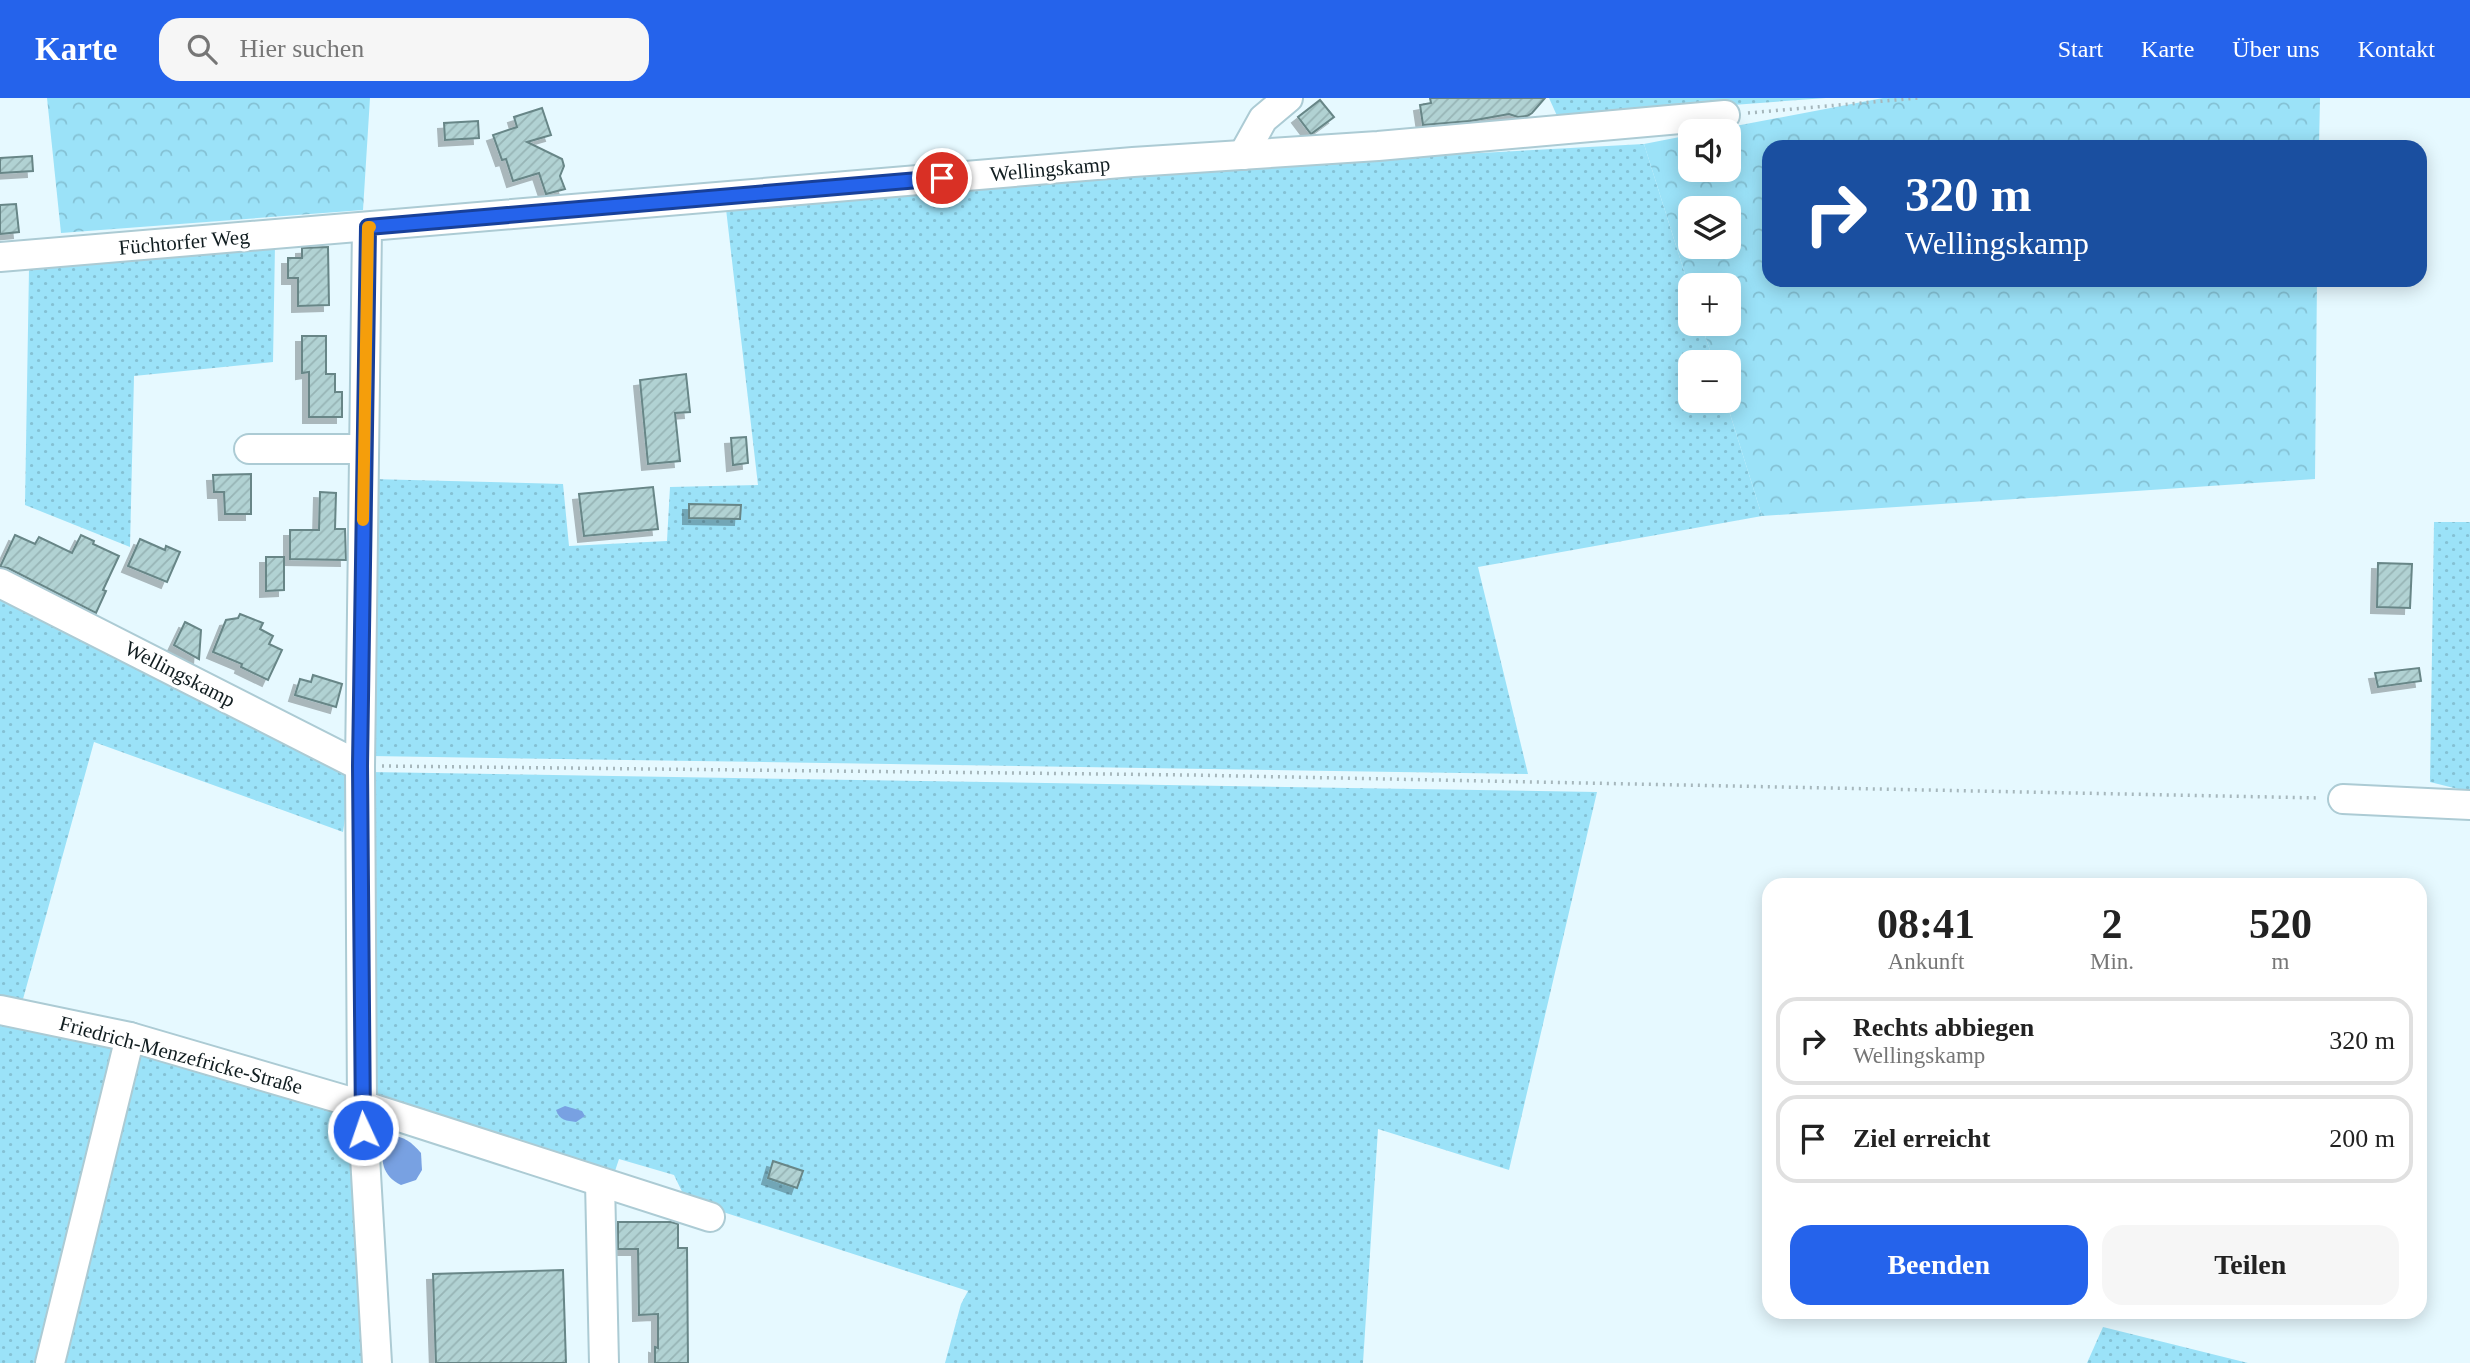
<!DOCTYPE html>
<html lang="de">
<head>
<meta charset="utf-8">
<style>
  body { margin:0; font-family:"Times New Roman",serif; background:#f6f6f6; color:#222; height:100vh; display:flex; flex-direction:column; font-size:26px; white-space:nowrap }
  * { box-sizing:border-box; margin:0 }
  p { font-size:23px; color:#767676 }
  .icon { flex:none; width:38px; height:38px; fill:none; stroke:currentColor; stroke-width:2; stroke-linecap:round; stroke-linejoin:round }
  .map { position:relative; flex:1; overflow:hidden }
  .panel { position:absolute; left:1762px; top:780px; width:665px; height:441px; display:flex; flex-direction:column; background:#fff; border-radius:21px; box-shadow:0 4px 18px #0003 }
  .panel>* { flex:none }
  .hud { position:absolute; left:1762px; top:42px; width:665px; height:147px; border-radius:21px; box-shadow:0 4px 18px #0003; background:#1a4fa0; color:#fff; overflow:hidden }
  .buttons { position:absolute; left:1678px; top:21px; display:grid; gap:14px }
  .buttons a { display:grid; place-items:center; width:63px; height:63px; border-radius:14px; background:#fff; box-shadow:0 4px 18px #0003; font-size:35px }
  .pin { position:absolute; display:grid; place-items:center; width:60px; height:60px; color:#fff; margin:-30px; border:4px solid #fff; border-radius:50%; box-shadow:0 2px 7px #0007 }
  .me { position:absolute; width:77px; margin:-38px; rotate:357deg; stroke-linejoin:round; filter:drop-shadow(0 0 5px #0008) }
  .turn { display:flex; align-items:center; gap:24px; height:147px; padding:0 28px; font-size:32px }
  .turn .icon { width:91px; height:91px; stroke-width:2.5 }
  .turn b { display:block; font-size:49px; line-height:60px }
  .eta { display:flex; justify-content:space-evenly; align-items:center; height:119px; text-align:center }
  .eta b { font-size:42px; font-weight:800; line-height:49px }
  .button { display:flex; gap:14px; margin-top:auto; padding:14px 28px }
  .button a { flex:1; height:80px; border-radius:21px; background:#2563eb; color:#fff; font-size:28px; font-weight:800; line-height:80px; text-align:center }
  .button a+a { background:#f6f6f6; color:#222 }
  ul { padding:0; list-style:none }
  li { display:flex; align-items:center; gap:21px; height:88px; margin:0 14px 10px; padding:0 14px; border:4px solid #e0e0e0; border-radius:21px }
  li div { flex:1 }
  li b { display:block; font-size:26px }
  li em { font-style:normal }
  header { display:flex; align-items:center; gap:42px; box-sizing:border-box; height:98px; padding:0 35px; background:#2563eb; color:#fff }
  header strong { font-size:33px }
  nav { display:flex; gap:38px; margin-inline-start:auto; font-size:24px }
  .search { width:490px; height:63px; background:#f6f6f6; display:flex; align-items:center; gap:18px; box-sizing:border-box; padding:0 24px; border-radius:21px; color:#767676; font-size:26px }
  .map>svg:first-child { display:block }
  .grass { fill:url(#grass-dots) }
  .forest { fill:url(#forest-crowns); fill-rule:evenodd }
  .water { fill:#78a1e2 }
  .building { fill:url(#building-hatch); stroke:#678687; stroke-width:2; filter:url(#shadow) }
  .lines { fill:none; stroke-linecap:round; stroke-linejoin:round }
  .minor-casing { stroke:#accbd4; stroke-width:32 }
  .path { stroke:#a6b7bc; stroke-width:3.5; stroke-dasharray:2 5; stroke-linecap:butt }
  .minor { stroke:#fff; stroke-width:28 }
  .route-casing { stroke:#184099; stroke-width:18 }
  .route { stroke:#2563eb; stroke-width:12 }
  .slow { stroke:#f59e0b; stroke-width:12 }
  .labels { text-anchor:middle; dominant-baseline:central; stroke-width:6; stroke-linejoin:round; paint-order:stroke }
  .street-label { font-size:21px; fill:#111d20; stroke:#fff }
</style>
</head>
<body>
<header>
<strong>Karte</strong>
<div class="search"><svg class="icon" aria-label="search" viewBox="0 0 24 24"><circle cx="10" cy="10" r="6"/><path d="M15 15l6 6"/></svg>Hier suchen</div>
<nav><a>Start</a><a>Karte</a><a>Über uns</a><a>Kontakt</a></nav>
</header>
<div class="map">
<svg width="2470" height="1265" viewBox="0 0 2470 1265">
  <defs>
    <pattern id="grass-dots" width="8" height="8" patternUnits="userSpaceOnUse" patternTransform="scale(1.75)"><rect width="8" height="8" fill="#9be2f8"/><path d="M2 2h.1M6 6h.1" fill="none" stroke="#84c1d4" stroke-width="1.8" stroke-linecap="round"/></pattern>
    <pattern id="forest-crowns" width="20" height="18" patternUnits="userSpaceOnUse" patternTransform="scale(1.75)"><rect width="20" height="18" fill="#9be2f8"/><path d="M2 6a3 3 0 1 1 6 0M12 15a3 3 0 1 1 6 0" fill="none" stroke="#84c1d4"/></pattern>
    <pattern id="building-hatch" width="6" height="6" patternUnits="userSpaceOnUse" patternTransform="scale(1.75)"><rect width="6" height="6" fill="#b1d2d3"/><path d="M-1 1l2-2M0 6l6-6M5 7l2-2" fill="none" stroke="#97b4b5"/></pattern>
    <filter id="shadow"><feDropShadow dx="-6" dy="6" stdDeviation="0" flood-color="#0004"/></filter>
  </defs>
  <rect width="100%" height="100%" fill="#e6f9ff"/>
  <g class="grass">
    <path d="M1549 0H1826L1558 20Z"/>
    <path d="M1644 46 1690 192V226H1701L1714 264H1690V303H1726L1762 418 1478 469 1528 676 371 658V381L563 386 569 448 667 443 670 389 758 387 726 111 1151 73Z"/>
    <path d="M275 147 273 264 134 278 130 449 25 407 29 171Z"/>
    <path d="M2434 424H2470V694L2430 684Z"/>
    <path d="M0 497 352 673 343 734 94 644 23 901 0 897Z"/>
    <path d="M370 674 1597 694 1509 1072 1378 1031 1363 1265H945L961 1206 968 1193 686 1102 674 1077 619 1061 614 1076 375 1002Z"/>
    <path d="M0 923 118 947 42 1265H0Z"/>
    <path d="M134 951 353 1018 365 1265H60Z"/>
    <path d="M2103 1229 2248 1265H2087Z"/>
  </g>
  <g class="forest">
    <path d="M47 0H370L363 112 61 135Z"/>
    <path d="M1883 0H2320L2319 49H1769V182H2317L2315 381 1762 418 1726 303H1729V264H1714L1701 226H1729V187H1690V192L1644 46 1690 37V72H1729V33H1709ZM1690 110H1729V149H1690Z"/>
  </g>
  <g class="water">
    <path d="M565 1008 582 1013 585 1018 576 1024C567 1023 559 1022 556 1012Z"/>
    <path d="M389 1038C405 1038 411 1044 421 1055L422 1072 416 1082 401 1087C382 1078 380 1062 384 1042Z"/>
  </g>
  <g class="building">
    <path d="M1430 0H1545L1532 15 1527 18 1518 19 1509 16 1470 23 1423 27 1420 7 1431 5Z"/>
    <path d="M1320 2 1334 19 1311 36 1298 19Z"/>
    <path d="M542 10 551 37 527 44 562 61 564 68 560 78 565 91 546 96 539 75 513 83 506 61 502 62 493 37 517 29 514 19Z"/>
    <path d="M478 23 479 40 445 42 444 25Z"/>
    <path d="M32 58 33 73 0 75V60Z"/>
    <path d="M16 106 19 134 0 136V107Z"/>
    <path d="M328 149 329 207 298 208V180H288V160H302V150Z"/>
    <path d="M302 238H326V276H335V294H342V319H309V274L302 275Z"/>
    <path d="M686 276 690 314 675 315 680 363 648 366 640 282Z"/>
    <path d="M746 339 748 365 733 367 731 340Z"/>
    <path d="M251 376V416H225L224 394H214L213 377Z"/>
    <path d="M653 389 658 431 584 438 579 396Z"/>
    <path d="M320 394 336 395 335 431H345L346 462 290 461V432H319Z"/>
    <path d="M689 406 741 407 740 421 689 420Z"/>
    <path d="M15 437 35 446 39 439 72 455 81 437 94 443 93 446 119 458 103 492 106 493 96 515 8 470 0 469Z"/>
    <path d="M140 441 165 452 166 448 180 454 167 484 128 468Z"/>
    <path d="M266 459H284V492L266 493Z"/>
    <path d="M2378 465 2412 466 2410 510 2377 509Z"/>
    <path d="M240 516 263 525 260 531 273 538 269 546 282 552 268 582 241 569 242 566 213 554 226 522 238 520Z"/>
    <path d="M185 524 201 532 199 561 174 547Z"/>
    <path d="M2419 570 2421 583 2378 589 2375 575Z"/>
    <path d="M313 577 342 586 336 609 295 597 300 581 311 584Z"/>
    <path d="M773 1063 803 1073 797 1090 768 1080Z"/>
    <path d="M618 1124H671L678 1126V1150H687L688 1265H655V1249L658 1250V1216L639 1217 638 1151H618Z"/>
    <path d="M563 1172 566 1265H436L433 1176Z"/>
  </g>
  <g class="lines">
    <g class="minor-casing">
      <g id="minor">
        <path d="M1243 57 1263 21 1288 0"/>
        <path d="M367 129 360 668 362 1007 710 1119"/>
        <path d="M0 159 1133 64 1378 48 1725 17"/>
        <path d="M249 351H364"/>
        <path d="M0 485 360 668"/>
        <path d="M2343 701 2470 707"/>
        <path d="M0 912 130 939 362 1007 377 1265"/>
        <path d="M600 1084 604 1265"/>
        <path d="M50 1265 130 939"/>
      </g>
    </g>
    <g class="path">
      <path d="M1748 15 1918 0"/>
      <path d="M382 668 1191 677 2320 700"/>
    </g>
    <use href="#minor" class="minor"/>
  </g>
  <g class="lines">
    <g class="route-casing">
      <path id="route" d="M363 1032 360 668 368 129 942 80"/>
    </g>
    <use href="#route" class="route"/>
    <path class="slow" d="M363 422 368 129H370"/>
  </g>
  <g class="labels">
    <g class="street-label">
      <text transform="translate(1050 71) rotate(-5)">Wellingskamp</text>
      <text transform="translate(184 144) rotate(-5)">Füchtorfer Weg</text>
      <text transform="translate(180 576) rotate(27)">Wellingskamp</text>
      <text transform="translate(181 957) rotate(15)">Friedrich-Menzefricke-Straße</text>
    </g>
  </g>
</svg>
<div class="buttons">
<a><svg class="icon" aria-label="sound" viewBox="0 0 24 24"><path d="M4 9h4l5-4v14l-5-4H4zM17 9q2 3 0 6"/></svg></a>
<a><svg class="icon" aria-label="layers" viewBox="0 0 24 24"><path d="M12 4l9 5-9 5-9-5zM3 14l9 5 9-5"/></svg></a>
<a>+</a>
<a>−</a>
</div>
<div class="pin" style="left:942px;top:80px;background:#d93025"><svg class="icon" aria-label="arrive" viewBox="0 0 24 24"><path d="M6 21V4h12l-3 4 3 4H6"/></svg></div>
<svg class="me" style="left:363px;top:1032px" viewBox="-20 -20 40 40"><circle r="17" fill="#2563eb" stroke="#fff" stroke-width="3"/><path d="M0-11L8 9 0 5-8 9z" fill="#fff"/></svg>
<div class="hud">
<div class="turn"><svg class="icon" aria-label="right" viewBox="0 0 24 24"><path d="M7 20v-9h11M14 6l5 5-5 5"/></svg><div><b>320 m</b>Wellingskamp</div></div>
</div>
<section class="panel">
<div class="eta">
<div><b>08:41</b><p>Ankunft</p></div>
<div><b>2</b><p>Min.</p></div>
<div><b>520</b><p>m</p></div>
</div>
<ul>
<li><svg class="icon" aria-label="right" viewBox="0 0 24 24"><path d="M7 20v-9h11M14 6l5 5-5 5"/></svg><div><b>Rechts abbiegen</b><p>Wellingskamp</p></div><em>320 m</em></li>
<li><svg class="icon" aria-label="arrive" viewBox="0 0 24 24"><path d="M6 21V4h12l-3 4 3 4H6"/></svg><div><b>Ziel erreicht</b></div><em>200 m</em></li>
</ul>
<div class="button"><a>Beenden</a><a>Teilen</a></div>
</section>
</div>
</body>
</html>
